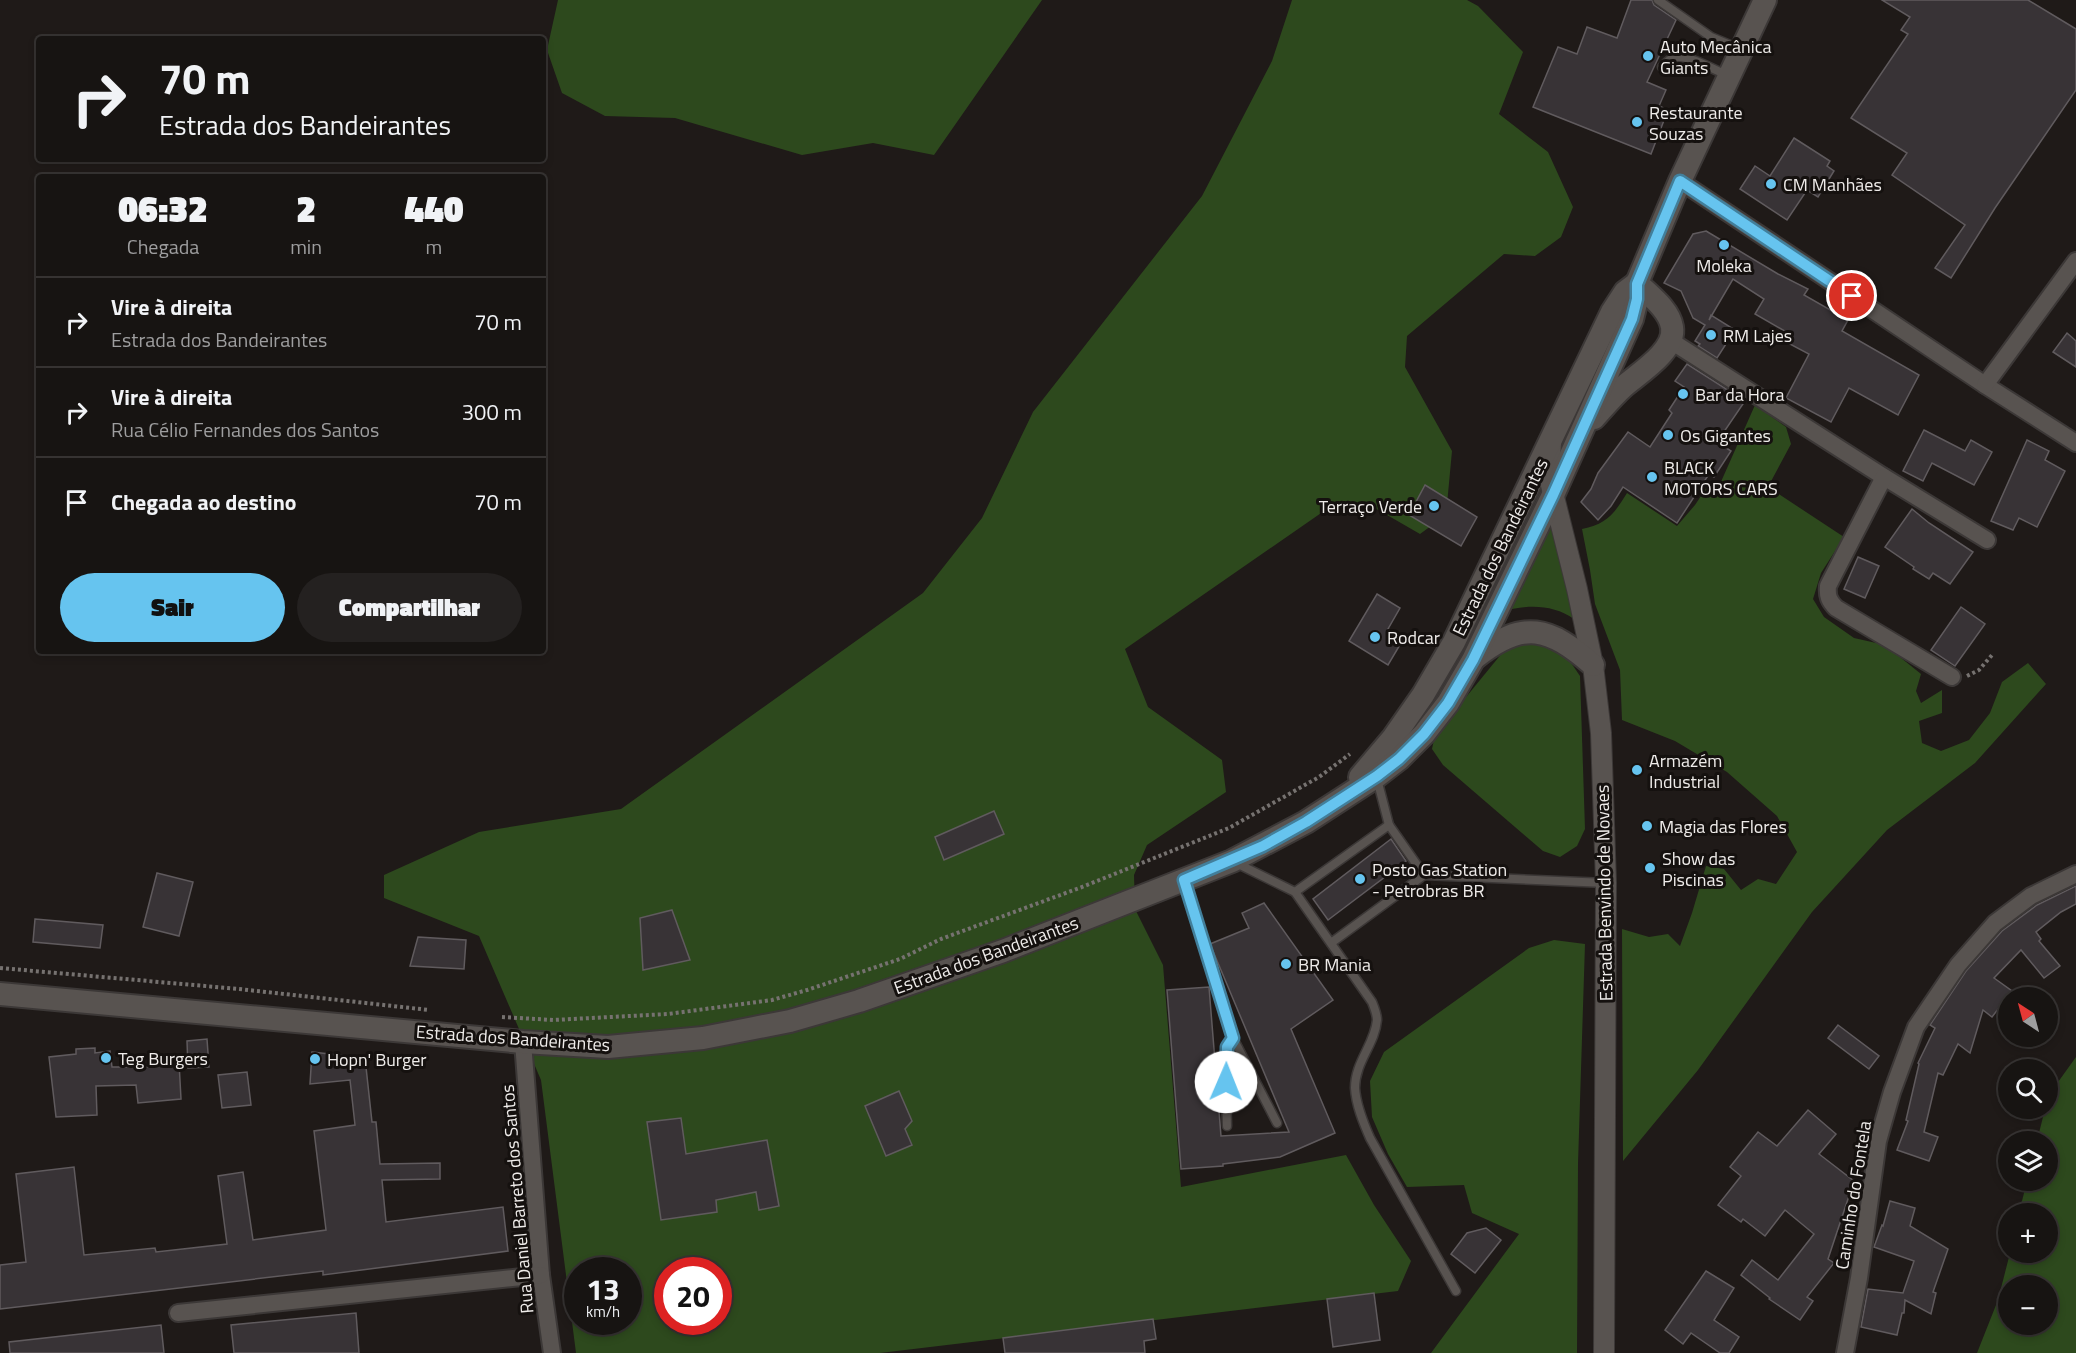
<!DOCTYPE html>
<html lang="pt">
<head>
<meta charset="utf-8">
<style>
  body { margin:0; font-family:"Titillium Web",sans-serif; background:#242120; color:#f1f3f6; height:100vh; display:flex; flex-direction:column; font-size:22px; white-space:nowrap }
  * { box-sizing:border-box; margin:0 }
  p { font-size:20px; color:#9e9e9f }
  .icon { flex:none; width:33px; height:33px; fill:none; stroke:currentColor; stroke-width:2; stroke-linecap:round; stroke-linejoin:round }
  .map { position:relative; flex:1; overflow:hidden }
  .details { position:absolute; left:36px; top:174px; width:510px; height:480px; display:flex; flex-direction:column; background:#171412; border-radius:6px; box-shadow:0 3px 9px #0003,0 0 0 2px #363332 }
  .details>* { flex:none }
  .banner { position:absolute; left:36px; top:36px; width:510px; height:126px; border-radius:6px; box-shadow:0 3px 9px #0003,0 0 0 2px #363332; background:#171412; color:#f1f3f6; overflow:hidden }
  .needle { width:39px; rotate:324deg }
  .fabs { position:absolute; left:1998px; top:987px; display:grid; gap:12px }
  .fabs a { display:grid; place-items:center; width:60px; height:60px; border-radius:50%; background:#171412; box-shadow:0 3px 9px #0003,0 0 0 2px #363332; font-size:30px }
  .speed { position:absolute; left:564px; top:1257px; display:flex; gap:12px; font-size:30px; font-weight:700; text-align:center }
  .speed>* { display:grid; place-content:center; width:78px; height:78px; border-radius:50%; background:#171412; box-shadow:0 3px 9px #0003,0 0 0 2px #363332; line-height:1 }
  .speed small { font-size:15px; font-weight:400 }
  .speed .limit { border:9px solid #d22; background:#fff; color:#111 }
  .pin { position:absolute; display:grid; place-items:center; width:51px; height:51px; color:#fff; margin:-26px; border:3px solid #fff; border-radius:50%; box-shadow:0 2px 6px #0007 }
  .me { position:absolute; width:66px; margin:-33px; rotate:1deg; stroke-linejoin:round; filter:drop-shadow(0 0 4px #0008) }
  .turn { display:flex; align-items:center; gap:21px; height:126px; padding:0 24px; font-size:27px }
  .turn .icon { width:78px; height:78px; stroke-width:2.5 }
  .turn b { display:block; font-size:42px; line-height:51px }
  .eta { display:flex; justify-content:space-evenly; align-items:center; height:102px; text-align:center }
  .eta b { font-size:36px; font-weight:800; line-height:42px }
  .button { display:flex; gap:12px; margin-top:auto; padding:12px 24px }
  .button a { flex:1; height:69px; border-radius:36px; background:#66c4ef; color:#111; font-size:24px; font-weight:800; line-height:69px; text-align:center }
  .button a+a { background:#242120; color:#f1f3f6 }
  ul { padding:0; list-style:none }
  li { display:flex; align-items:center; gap:18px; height:90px; padding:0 24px; border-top:2px solid #363332 }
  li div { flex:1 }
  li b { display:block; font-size:22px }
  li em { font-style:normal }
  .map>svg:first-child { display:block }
  .green { fill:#2d491d; fill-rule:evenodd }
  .building { fill:#383336; stroke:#605b5e; stroke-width:1.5 }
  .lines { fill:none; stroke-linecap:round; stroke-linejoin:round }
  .service-casing { stroke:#3c3837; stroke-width:11 }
  .minor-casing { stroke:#3c3837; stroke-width:20 }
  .tertiary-casing { stroke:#3c3837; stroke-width:22 }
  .secondary-casing { stroke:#3c3837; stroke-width:26 }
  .path { stroke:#767270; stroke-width:4; stroke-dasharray:3 3; stroke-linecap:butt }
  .service { stroke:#585350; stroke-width:8 }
  .minor { stroke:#585350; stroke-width:16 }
  .tertiary { stroke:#585350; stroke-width:20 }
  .secondary { stroke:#585350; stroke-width:22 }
  .route-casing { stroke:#427f9b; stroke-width:15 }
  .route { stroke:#66c4ef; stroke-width:10 }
  .poi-dot { fill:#66c4ef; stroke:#15110f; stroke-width:2 }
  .labels { text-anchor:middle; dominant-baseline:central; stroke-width:6; stroke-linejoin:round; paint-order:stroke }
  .poi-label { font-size:18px; fill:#efecea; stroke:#15110f; text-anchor:start }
  .street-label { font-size:18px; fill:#efecea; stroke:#15110f }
</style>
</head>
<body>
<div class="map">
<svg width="2076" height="1353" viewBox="0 0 2076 1353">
  <rect width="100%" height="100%" fill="#1f1a18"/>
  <g class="green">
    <path d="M558 0H1042L934 155 873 143 802 155 675 118 605 116 562 93 547 50Z"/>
    <path d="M1292 0H1467L1478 6 1523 52 1499 114 1548 152 1573 207 1561 237 1535 256 1504 254 1407 336 1405 367 1452 451 1446 515 1420 534 1368 504 1337 502 1125 649 1148 707 1222 760 1226 792 1147 845 1134 875 1135 909 1163 965 1181 1187 1346 1155 1374 1205 1411 1261 1398 1291 880 1353H576L541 1080 479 936 384 898V875L479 832 621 809 923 593 982 518 1033 412 1202 196 1272 61ZM578 1270H628V1322H578ZM668 1270H718V1322H668Z"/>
    <path d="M1755 405 1786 427 1791 444 1768 487 1844 537 1821 573 1813 599 1824 617 1854 638 1885 645 1921 674 1916 691 1921 703 1942 690V713L1919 721 1922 743 1941 751 1969 740 1990 713 2002 682 2028 663 2046 684 1975 763 1887 830 1812 912 1698 1070 1623 1161 1622 929 1649 937 1668 934 1680 946 1692 913 1706 866 1724 869 1741 890 1758 879 1776 884 1797 852 1777 816 1727 772 1675 741 1622 720 1620 670 1595 604 1590 570 1582 529C1607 524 1614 514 1627 493L1677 526 1695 505 1707 487 1720 484Z"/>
    <path d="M1550 514 1574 619C1553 604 1526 604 1501 612Z"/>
    <path d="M1528 638 1563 651 1580 676 1585 829 1577 846 1560 857 1543 851 1443 765 1432 749 1435 735 1507 647Z"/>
    <path d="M1554 940 1585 944 1578 1164 1577 1353H1431L1519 1234 1472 1213 1464 1185 1407 1187 1388 1154 1372 1117 1370 1081 1384 1052 1529 948Z"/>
    <path d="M2076 1057V1353H1977L1998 1300 2010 1253 2048 1252V1214L2019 1213 2027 1181 2048 1180V1142L2037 1141 2045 1109 2048 1108V1096ZM2008 1286H2048V1324H2008Z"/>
  </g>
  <g class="building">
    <path d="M1631 0H1652L1654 5 1676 20 1647 82 1666 90 1659 106 1668 110 1651 154 1533 107 1558 47 1577 54 1587 27 1617 38Z"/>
    <path d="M1882 0H2028L2076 29V90L1995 208 1951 278 1935 268 1965 225 1892 175 1907 153 1851 118 1908 34 1901 30 1910 17Z"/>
    <path d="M1794 138 1830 161 1827 166 1834 171 1818 197 1807 190 1787 220 1740 189 1755 166 1770 176Z"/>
    <path d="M1706 231 1778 274 1808 289 1804 295 1848 320 1842 331 1919 375 1898 415 1849 388 1831 422 1786 398 1809 354 1786 342 1790 334 1755 314 1764 299 1733 279 1709 320 1711 315 1735 330 1717 358 1698 346 1700 344 1695 341 1705 325 1693 318 1681 291 1664 283 1693 234Z"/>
    <path d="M2067 333 2076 341V367L2053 352Z"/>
    <path d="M1687 364 1745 401 1717 442 1731 451 1714 477 1709 474 1677 523 1623 487 1611 506 1598 520 1581 502 1591 489 1598 473 1628 432 1650 447 1672 413 1669 410 1684 387 1675 381Z"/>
    <path d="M1924 430 1965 451 1971 440 1992 452 1974 485 1932 463 1923 481 1903 471Z"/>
    <path d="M2027 440 2049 451 2045 460 2065 471 2037 527 2019 518 2013 530 1991 521Z"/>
    <path d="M1425 485 1477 517 1461 546 1409 515Z"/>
    <path d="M1912 509 1929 523 1973 552 1950 584 1933 573 1929 579 1913 569 1914 567 1885 547Z"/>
    <path d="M1858 557 1879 566 1865 598 1844 589Z"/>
    <path d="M1377 594 1400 608 1388 629 1404 638 1388 665 1349 641Z"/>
    <path d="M1961 607 1985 624 1955 666 1931 650Z"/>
    <path d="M994 811 1004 834 944 860 935 837Z"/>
    <path d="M1391 839 1406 861 1328 920 1313 899Z"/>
    <path d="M157 873 193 882 179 936 143 927Z"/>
    <path d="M2076 886V904L2061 912 2036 932 2041 939 2039 941 2060 966 2044 978 2021 950 1994 978 2012 991 1992 1017 1983 1010 1970 1053 1958 1044 1943 1075 1938 1073 1924 1132 1938 1137 1929 1161 1897 1150 1908 1121 1906 1120 1919 1064 1918 1063 1935 1028 1930 1025 1966 971 2002 931 2037 905Z"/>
    <path d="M1264 903 1333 1000 1291 1029 1335 1133 1280 1157 1223 1164V1166L1181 1169 1167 990 1209 987 1221 1136 1289 1132 1210 944 1249 928 1242 913Z"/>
    <path d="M672 910 690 960 643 970 640 918Z"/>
    <path d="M35 919 103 925 100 948 33 942Z"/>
    <path d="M418 937 466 940 464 969 410 966Z"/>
    <path d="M1838 1025 1879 1056 1869 1069 1828 1038Z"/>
    <path d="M207 1039 209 1067 188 1068 187 1041Z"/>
    <path d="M95 1048V1053L110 1051 112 1067H157V1064L179 1062 181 1099 138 1103 136 1085 96 1086 97 1115 56 1117 49 1057 76 1054V1049Z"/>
    <path d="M312 1052 365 1058 372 1122H376L380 1164 440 1163V1179L382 1180 386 1222 503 1207 508 1251 323 1275V1271L0 1309V1265L26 1262 16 1174 74 1167 84 1255 155 1248 156 1252 227 1244 218 1176 243 1172 253 1240 326 1230 314 1131 355 1125 350 1080 310 1084Z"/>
    <path d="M247 1072 251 1105 222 1108 218 1075Z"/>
    <path d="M899 1091 912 1121 905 1129 912 1145 886 1156 865 1106Z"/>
    <path d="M1808 1110 1836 1134 1819 1154 1854 1181 1828 1259 1834 1263 1807 1297 1813 1301 1800 1320 1769 1299 1770 1298 1741 1275 1752 1260 1778 1280 1814 1234 1785 1210 1765 1236 1743 1219 1741 1222 1718 1205 1741 1176 1730 1167 1758 1132 1777 1146Z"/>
    <path d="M681 1118 686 1154 767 1140 779 1206 759 1210 756 1192 716 1200 717 1212 661 1220 647 1122Z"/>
    <path d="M1890 1201 1915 1208 1910 1226 1948 1249 1933 1292 1936 1293 1931 1314 1905 1300 1904 1313H1902L1897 1335 1861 1327 1868 1289 1903 1293 1914 1261 1874 1247 1882 1225 1883 1226Z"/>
    <path d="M1486 1228 1501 1240 1475 1273 1451 1254 1467 1233Z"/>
    <path d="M1706 1271 1734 1288 1714 1320 1739 1337 1729 1353H1720L1691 1333 1683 1344 1665 1330Z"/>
    <path d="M1374 1293 1380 1340 1333 1347 1327 1299Z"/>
    <path d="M356 1313 359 1353H234L231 1325Z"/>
    <path d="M1153 1319 1156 1339 1144 1341 1145 1353H1005L1003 1338Z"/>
    <path d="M161 1325 164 1353H10L9 1342Z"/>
  </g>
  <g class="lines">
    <g class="service-casing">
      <g id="service">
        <path d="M1658 0 1711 37 1742 50"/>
        <path d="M1662 67C1667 62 1671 57 1678 57 1691 56 1716 71 1729 76"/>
        <path d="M1377 779 1389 825 1424 875 1606 883"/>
        <path d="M1236 863 1295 892 1372 1002C1374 1007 1377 1014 1377 1020 1375 1044 1355 1062 1355 1088 1356 1105 1363 1122 1370 1138L1456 1291"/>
        <path d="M1184 881 1233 1038 1277 1123"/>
        <path d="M1295 892 1389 825"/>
        <path d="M1331 943 1424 875"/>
        <path d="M1227 1126 1225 1060 1227 1047 1233 1038"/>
      </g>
    </g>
    <g class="minor-casing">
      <g id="minor">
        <path d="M1680 181 1985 385 2076 443"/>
        <path d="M1671 341 1884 477 1987 540"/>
        <path d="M1985 385 2076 261"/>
        <path d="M1884 477 1828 586C1827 596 1829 601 1836 608L1952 677"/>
        <path d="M523 1042 541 1275 552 1353"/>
        <path d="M178 1313 541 1275"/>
        <path d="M1845 1353 1859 1278 1878 1141 1892 1092 1916 1027 1958 965 1995 923 2031 896 2076 874"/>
      </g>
    </g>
    <g class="tertiary-casing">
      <path id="tertiary" d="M1551 442 1549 477 1577 589 1593 665 1601 733 1606 883 1604 1353"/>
    </g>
    <g class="secondary-casing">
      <g id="secondary">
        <path d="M1594 418C1604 407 1613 396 1623 387 1639 373 1676 351 1672 327 1669 309 1649 295 1637 283"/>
        <path d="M1476 657C1524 619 1549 627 1593 665"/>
        <path d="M1360 777 1393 738 1423 695 1454 642 1612 312 1625 292 1637 283"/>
        <path d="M0 994 523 1042 608 1047 703 1038 790 1021 859 1001 1003 951 1232 861 1306 822 1377 776 1399 759 1424 734 1448 703 1473 660 1553 495 1632 319 1637 299V283L1680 181 1765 0"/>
      </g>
    </g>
    <g class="path">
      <path d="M1967 676 1979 670 1992 655"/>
      <path d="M0 968 239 989 429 1010"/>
      <path d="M502 1017 553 1020 668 1014 772 1000 807 990 900 959 941 939 1082 887 1229 828 1319 777 1350 754"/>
    </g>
    <use href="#service" class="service"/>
    <use href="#minor" class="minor"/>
    <use href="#tertiary" class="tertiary"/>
    <use href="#secondary" class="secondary"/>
  </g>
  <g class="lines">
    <g class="route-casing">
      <path id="route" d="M1226 1082 1227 1047 1233 1038 1184 880 1263 846 1306 822 1377 776 1399 759 1424 734 1448 703 1473 660 1553 495 1632 319 1637 299V284L1680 181 1852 296"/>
    </g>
    <use href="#route" class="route"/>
  </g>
  <g class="poi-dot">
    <circle cx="1648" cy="56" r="6"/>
    <circle cx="1637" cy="122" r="6"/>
    <circle cx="1771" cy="184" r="6"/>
    <circle cx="1724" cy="245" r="6"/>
    <circle cx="1711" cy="335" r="6"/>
    <circle cx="1683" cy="394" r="6"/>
    <circle cx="1668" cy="435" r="6"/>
    <circle cx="1652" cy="477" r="6"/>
    <circle cx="1434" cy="506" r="6"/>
    <circle cx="1375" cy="637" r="6"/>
    <circle cx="1637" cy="770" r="6"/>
    <circle cx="1647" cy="826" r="6"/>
    <circle cx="1650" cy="868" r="6"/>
    <circle cx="1360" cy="879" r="6"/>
    <circle cx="1286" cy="964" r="6"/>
    <circle cx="106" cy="1058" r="6"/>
    <circle cx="315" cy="1059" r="6"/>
  </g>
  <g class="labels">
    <g class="poi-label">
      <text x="1660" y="46">Auto Mecânica<tspan x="1660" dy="21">Giants</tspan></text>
      <text x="1649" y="112">Restaurante<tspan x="1649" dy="21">Souzas</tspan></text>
      <text x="1783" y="184">CM Manhães</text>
      <text x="1724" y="265" text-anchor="middle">Moleka</text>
      <text x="1723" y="335">RM Lajes</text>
      <text x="1695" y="394">Bar da Hora</text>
      <text x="1680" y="435">Os Gigantes</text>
      <text x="1664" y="467">BLACK<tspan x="1664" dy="21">MOTORS CARS</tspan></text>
      <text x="1422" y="506" text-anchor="end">Terraço Verde</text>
      <text x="1387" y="637">Rodcar</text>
      <text x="1649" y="760">Armazém<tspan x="1649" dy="21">Industrial</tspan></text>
      <text x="1659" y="826">Magia das Flores</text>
      <text x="1662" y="858">Show das<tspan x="1662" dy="21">Piscinas</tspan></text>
      <text x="1372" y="869">Posto Gas Station<tspan x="1372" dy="21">- Petrobras BR</tspan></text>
      <text x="1298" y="964">BR Mania</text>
      <text x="118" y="1058">Teg Burgers</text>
      <text x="327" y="1059">Hopn' Burger</text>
    </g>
    <g class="street-label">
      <text transform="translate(1500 547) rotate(-64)">Estrada dos Bandeirantes</text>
      <text transform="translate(1604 893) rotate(-91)">Estrada Benvindo de Novaes</text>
      <text transform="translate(986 955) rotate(-20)">Estrada dos Bandeirantes</text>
      <text transform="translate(513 1038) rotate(4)">Estrada dos Bandeirantes</text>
      <text transform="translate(1853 1195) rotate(-81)">Caminho do Fontela</text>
      <text transform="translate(517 1199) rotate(-95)">Rua Daniel Barreto dos Santos</text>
    </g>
  </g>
</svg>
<div class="fabs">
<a><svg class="needle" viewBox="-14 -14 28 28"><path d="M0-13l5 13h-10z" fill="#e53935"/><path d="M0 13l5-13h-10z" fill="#9e9e9f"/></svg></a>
<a><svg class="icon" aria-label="search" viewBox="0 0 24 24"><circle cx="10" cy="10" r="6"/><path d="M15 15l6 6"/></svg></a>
<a><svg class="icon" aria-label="layers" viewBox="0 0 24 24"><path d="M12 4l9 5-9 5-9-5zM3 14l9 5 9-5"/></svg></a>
<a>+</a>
<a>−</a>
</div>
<div class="speed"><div>13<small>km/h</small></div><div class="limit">20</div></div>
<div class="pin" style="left:1852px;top:296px;background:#d93025"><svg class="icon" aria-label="arrive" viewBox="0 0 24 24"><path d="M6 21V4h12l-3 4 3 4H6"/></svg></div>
<svg class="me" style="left:1226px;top:1082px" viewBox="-20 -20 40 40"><circle r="19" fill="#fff"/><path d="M0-13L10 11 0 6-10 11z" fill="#66c4ef"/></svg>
<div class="banner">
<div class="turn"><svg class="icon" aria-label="right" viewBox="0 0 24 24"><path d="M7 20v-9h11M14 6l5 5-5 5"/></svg><div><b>70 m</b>Estrada dos Bandeirantes</div></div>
</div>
<section class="details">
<div class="eta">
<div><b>06:32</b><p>Chegada</p></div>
<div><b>2</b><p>min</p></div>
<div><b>440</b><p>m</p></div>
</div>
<ul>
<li><svg class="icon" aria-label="right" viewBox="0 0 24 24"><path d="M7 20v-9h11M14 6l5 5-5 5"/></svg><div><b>Vire à direita</b><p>Estrada dos Bandeirantes</p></div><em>70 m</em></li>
<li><svg class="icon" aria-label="right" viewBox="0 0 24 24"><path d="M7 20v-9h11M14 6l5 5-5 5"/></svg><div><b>Vire à direita</b><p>Rua Célio Fernandes dos Santos</p></div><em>300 m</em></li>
<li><svg class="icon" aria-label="arrive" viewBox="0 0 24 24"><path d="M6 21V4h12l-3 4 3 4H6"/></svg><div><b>Chegada ao destino</b></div><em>70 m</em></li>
</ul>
<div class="button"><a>Sair</a><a>Compartilhar</a></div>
</section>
</div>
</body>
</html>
